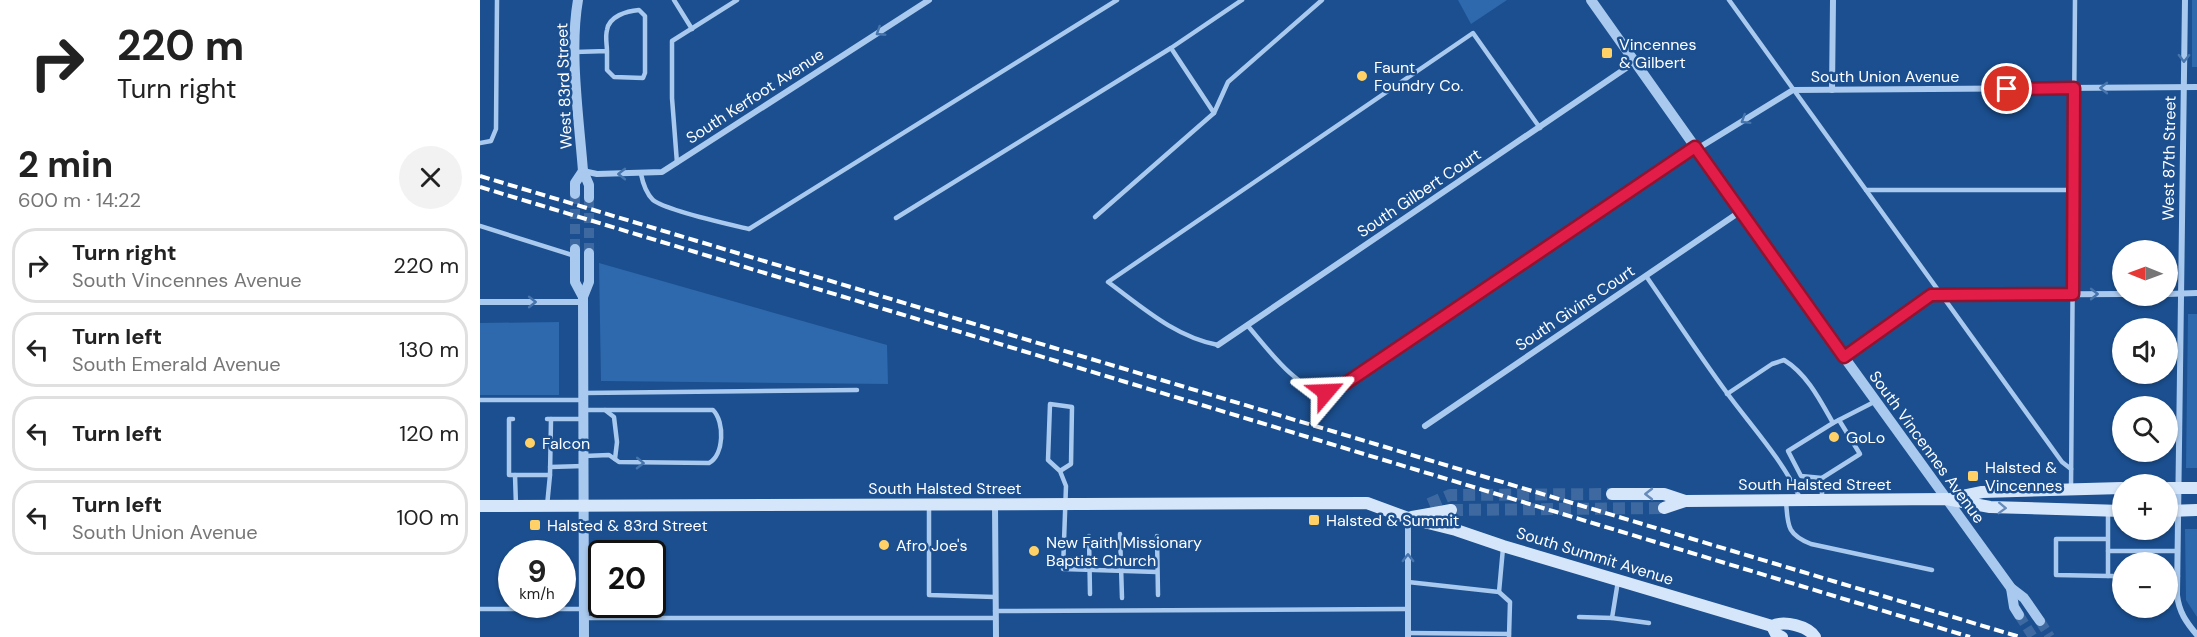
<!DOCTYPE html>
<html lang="en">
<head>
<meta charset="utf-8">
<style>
  body { margin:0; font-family:"DM Sans",sans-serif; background:#f2f2f2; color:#222; height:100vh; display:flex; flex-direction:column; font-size:22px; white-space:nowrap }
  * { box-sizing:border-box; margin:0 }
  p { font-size:20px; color:#767676 }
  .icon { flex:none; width:33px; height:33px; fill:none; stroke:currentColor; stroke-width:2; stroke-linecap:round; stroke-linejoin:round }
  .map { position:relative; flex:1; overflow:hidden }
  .drawer { display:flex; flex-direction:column; background:#fff; width:480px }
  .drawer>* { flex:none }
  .hud { background:#fff; color:#222; overflow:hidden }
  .needle { width:39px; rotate:271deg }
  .controls { position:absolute; left:1632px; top:240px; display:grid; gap:12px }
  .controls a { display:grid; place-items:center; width:66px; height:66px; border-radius:50%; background:#fff; box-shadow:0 2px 4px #0004; font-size:30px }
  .speed { position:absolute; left:18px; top:540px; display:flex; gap:12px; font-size:30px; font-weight:700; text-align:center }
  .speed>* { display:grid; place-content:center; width:78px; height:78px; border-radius:50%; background:#fff; box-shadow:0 2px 4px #0004; line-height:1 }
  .speed small { font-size:15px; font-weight:400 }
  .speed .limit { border:3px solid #111; border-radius:9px; background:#fff; color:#111 }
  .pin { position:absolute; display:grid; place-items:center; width:51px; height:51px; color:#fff; margin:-26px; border:3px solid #fff; border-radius:50%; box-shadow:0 2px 6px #0007 }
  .me { position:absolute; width:66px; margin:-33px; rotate:64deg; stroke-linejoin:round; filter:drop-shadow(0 0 4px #0008) }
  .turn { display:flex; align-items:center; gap:21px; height:126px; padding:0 18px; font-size:27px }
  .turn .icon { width:78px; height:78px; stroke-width:2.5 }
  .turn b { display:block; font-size:42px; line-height:51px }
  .round { display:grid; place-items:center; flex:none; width:63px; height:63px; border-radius:32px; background:#f2f2f2 }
  .headline { display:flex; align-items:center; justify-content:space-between; height:102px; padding:0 18px }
  h1 { font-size:36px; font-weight:700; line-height:45px }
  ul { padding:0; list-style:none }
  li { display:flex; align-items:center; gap:18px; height:75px; margin:0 12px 9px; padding:0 6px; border:3px solid #e0e0e0; border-radius:24px }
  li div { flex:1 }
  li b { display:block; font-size:22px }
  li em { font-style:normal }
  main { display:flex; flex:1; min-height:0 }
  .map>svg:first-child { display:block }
  .green { fill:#2e69ad }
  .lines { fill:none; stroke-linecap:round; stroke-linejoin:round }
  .tertiary-tunnel { stroke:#3d69a0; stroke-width:10; stroke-dasharray:10 5; stroke-linecap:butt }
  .secondary-tunnel { stroke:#3d69a0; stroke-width:12; stroke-dasharray:12 6; stroke-linecap:butt }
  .service { stroke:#a9c9ee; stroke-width:4.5 }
  .minor { stroke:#a9c9ee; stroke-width:6 }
  .tertiary { stroke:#a9c9ee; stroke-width:10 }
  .secondary { stroke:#d6e6fa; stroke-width:12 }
  .rail { stroke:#fff; stroke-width:4; stroke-dasharray:10 4.5; stroke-linecap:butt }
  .oneway { stroke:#4674ac }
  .oneway2 { stroke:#668bba }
  .route-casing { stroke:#92132f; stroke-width:15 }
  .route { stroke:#e11d48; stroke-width:10 }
  .poi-dot { fill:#ffd166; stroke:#1b4f8f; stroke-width:2 }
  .labels { text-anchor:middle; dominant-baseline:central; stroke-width:5; stroke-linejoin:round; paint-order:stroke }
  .poi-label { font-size:16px; fill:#fff; stroke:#1b4f8f; text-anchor:start }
  .street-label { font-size:16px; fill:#fff; stroke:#1b4f8f }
</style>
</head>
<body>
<main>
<section class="drawer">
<div class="hud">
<div class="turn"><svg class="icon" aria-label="right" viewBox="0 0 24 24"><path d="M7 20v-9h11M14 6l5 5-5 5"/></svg><div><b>220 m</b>Turn right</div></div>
</div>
<div class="headline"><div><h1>2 min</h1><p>600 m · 14:22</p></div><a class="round"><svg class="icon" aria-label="close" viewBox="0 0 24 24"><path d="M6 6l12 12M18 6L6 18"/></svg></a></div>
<ul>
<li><svg class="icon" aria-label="right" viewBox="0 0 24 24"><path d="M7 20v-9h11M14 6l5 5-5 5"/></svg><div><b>Turn right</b><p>South Vincennes Avenue</p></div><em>220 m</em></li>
<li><svg class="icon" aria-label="left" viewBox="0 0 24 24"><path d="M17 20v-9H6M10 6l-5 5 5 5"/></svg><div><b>Turn left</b><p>South Emerald Avenue</p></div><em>130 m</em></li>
<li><svg class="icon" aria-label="left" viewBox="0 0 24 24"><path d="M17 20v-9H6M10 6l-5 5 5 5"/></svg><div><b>Turn left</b></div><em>120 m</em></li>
<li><svg class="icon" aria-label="left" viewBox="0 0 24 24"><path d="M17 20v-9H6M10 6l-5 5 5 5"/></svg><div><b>Turn left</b><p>South Union Avenue</p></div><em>100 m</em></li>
</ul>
</section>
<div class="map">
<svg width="1717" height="637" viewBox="0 0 1717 637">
  <rect width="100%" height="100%" fill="#1b4f8f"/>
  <g class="green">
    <path d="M978 0H1027L991 24Z"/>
    <rect x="1712" y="0" width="5" height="67"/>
    <path d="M119 263 407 345 408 384 121 381Z"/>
    <path d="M1708 314H1717V468H1706Z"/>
    <path d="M79 322V395H0V323Z"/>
    <path d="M1705 529H1717V617L1706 600Z"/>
  </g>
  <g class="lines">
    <g class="tertiary-tunnel">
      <path d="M95 249V194"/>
      <path d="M109 253V198"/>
      <path d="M1539 615 1553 637"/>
      <path d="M1560 621 1570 637"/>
    </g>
    <g class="secondary-tunnel">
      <path d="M949 504 970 495 1132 494"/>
      <path d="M971 510 1184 508"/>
    </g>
    <g class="service">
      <path d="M194 0 212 29"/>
      <path d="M762 0 691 48 734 113 748 82 842 0"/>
      <path d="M1249 0 1582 462 1591 469"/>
      <path d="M95 52 127 51V70L134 77 163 78 165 73V16L159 10C147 11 129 16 127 30 125 37 127 45 127 51"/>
      <path d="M0 143 11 141 16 129 17 0"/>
      <path d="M197 163 192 98V41L257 0"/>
      <path d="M161 174C163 184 166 193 173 200 187 211 248 224 269 229L637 0"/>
      <path d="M1386 190H1593"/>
      <path d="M615 217 734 113"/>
      <path d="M416 218 691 48"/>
      <path d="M0 226 95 256"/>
      <path d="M1166 276C1193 315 1219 355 1247 393 1272 427 1302 459 1320 498"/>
      <path d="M767 325C784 344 818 392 845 391 852 391 860 386 866 383L1215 146"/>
      <path d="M738 345C695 337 662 307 628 282L993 33 1060 128"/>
      <path d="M104 393 377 390"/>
      <path d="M1247 394 1292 364 1304 360C1327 374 1340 400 1353 423L1396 401"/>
      <path d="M0 400H104"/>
      <path d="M104 410H125L134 417 137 442 135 459"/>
      <path d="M33 419H29V475H35L36 506"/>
      <path d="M67 419H103"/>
      <path d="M104 456 129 455 139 462 229 463C244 455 245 422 233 410H125"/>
      <path d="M70 467 104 466"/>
      <path d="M580 471 568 460 570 404 592 407 591 464 580 471 586 486 583 569 677 572"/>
      <path d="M35 475H70"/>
      <path d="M1342 478 1321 476 1308 451 1353 423"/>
      <path d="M1591 489 1595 0"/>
      <path d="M1342 497V478L1380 454 1359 420"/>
      <path d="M1306 501C1308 525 1306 534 1331 544L1452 570"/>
      <path d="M449 505V595L515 597"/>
      <path d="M67 506 70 475 71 419"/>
      <path d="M1628 513V576L1576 575V539H1628"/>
      <path d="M640 534 642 598"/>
      <path d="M609 536 610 594"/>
      <path d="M677 536 678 595"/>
      <path d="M1628 551H1698"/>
      <path d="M1628 576H1642"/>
      <path d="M1688 576H1698"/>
      <path d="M928 582 1019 592 1023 548"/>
      <path d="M1019 592 1030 602 1029 637"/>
      <path d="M0 609H104"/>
      <path d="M515 611 928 609"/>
      <path d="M1099 617 1132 618 1138 581"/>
      <path d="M104 618H516"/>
      <path d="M1132 618 1169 623"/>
      <path d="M928 633 1029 634"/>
    </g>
    <g class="minor">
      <path d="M1705 0 1697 595C1699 612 1706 622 1717 635"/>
      <path d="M1352 90 1353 0"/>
      <path d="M1217 149 1313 90 1717 87"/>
      <path d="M103 171 117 174 182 172 449 0"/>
      <path d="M1688 294 1717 293"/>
      <path d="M0 302H104"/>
      <path d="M738 345 1155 62"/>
      <path d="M1364 357 1451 295 1642 294"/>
      <path d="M945 426 1261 211"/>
      <path d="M515 505 516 637"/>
      <path d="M928 518V637"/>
    </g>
    <g class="tertiary">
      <path d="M98 0C89 51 99 119 103 171L109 185V198"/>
      <path d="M1111 0 1364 357 1531 588 1544 598 1560 621"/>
      <path d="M95 194V183L103 171"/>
      <path d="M95 249V282L103 297"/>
      <path d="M1531 588 1534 607 1539 615"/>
      <path d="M104 637 103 297 109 282V253"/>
    </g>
    <g class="secondary">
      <path d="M1688 488H1717"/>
      <path d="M1132 494H1184L1205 501"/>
      <path d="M1473 498 1502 492 1642 488"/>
      <path d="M0 506 887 503 928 518 976 530 1023 546 1292 626C1304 620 1328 626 1335 637"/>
      <path d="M1184 508 1205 501 1466 499 1510 507 1642 511"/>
      <path d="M1688 511 1717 510"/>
      <path d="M932 517 971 510"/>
      <path d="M1292 626 1296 634 1302 637"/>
    </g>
    <g class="rail">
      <path d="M0 176 1540 637"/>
      <path d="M0 187 1490 637"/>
    </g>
  </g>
  <defs><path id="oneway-chevron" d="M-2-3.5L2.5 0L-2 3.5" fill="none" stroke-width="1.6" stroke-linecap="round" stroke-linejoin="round" transform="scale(1.5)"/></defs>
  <g class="oneway">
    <use href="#oneway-chevron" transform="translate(400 32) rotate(147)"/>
    <use href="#oneway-chevron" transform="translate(1704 58) rotate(91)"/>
    <use href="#oneway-chevron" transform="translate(1624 88) rotate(180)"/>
    <use href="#oneway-chevron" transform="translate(1265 120) rotate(148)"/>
    <use href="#oneway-chevron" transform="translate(142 174) rotate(-180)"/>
    <use href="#oneway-chevron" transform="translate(1614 294)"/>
    <use href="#oneway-chevron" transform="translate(52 302)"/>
    <use href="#oneway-chevron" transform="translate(160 463) rotate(1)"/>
    <use href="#oneway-chevron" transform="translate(928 558) rotate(-90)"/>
  </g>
  <g class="oneway2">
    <use href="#oneway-chevron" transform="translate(1169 494) rotate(-180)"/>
    <use href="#oneway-chevron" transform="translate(1522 508) rotate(2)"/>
  </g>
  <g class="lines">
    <g class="route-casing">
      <path id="route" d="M846 392 866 383 1215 147 1364 357 1451 295 1593 294 1594 88 1527 89"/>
    </g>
    <use href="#route" class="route"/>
  </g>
  <g class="poi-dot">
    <rect x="1121" y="47" width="12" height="12" rx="3"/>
    <circle cx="882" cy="76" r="6"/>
    <circle cx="1354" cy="437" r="6"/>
    <circle cx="50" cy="443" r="6"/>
    <rect x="1487" y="470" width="12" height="12" rx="3"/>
    <rect x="828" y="514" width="12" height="12" rx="3"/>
    <rect x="49" y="519" width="12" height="12" rx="3"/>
    <circle cx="404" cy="545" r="6"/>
    <circle cx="554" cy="551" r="6"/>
  </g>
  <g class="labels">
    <g class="poi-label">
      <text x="1139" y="44">Vincennes<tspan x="1139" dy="18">&amp; Gilbert</tspan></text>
      <text x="894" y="67">Faunt<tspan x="894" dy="18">Foundry Co.</tspan></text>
      <text x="1366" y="437">GoLo</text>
      <text x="62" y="443">Falcon</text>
      <text x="1505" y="467">Halsted &amp;<tspan x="1505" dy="18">Vincennes</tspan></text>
      <text x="846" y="520">Halsted &amp; Summit</text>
      <text x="67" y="525">Halsted &amp; 83rd Street</text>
      <text x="566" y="542">New Faith Missionary<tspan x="566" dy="18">Baptist Church</tspan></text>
      <text x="416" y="545">Afro Joe's</text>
    </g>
    <g class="street-label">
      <text x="1405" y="76">South Union Avenue</text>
      <text transform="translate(84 86) rotate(-92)">West 83rd Street</text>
      <text transform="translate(275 96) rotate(-33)">South Kerfoot Avenue</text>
      <text transform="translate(1689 158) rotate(-89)">West 87th Street</text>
      <text transform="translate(939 193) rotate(-34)">South Gilbert Court</text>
      <text transform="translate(1095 308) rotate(-34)">South Givins Court</text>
      <text transform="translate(1447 447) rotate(54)">South Vincennes Avenue</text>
      <text x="1335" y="484">South Halsted Street</text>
      <text x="465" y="488">South Halsted Street</text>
      <text transform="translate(1115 556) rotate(17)">South Summit Avenue</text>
    </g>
  </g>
</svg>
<div class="controls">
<a><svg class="needle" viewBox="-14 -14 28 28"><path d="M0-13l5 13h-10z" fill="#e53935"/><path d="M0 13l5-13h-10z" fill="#767676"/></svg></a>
<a><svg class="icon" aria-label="sound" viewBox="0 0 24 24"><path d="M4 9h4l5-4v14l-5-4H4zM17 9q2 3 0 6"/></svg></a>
<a><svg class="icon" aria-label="search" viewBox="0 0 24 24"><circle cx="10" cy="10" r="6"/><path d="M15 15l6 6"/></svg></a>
<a>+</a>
<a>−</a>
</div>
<div class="speed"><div>9<small>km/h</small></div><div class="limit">20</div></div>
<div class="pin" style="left:1527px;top:89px;background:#d93025"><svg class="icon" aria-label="arrive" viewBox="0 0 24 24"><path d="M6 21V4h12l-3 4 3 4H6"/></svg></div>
<svg class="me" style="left:846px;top:392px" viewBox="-20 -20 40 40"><path d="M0-17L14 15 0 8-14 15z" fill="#e11d48" stroke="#fff" stroke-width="4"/></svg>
</div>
</main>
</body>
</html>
